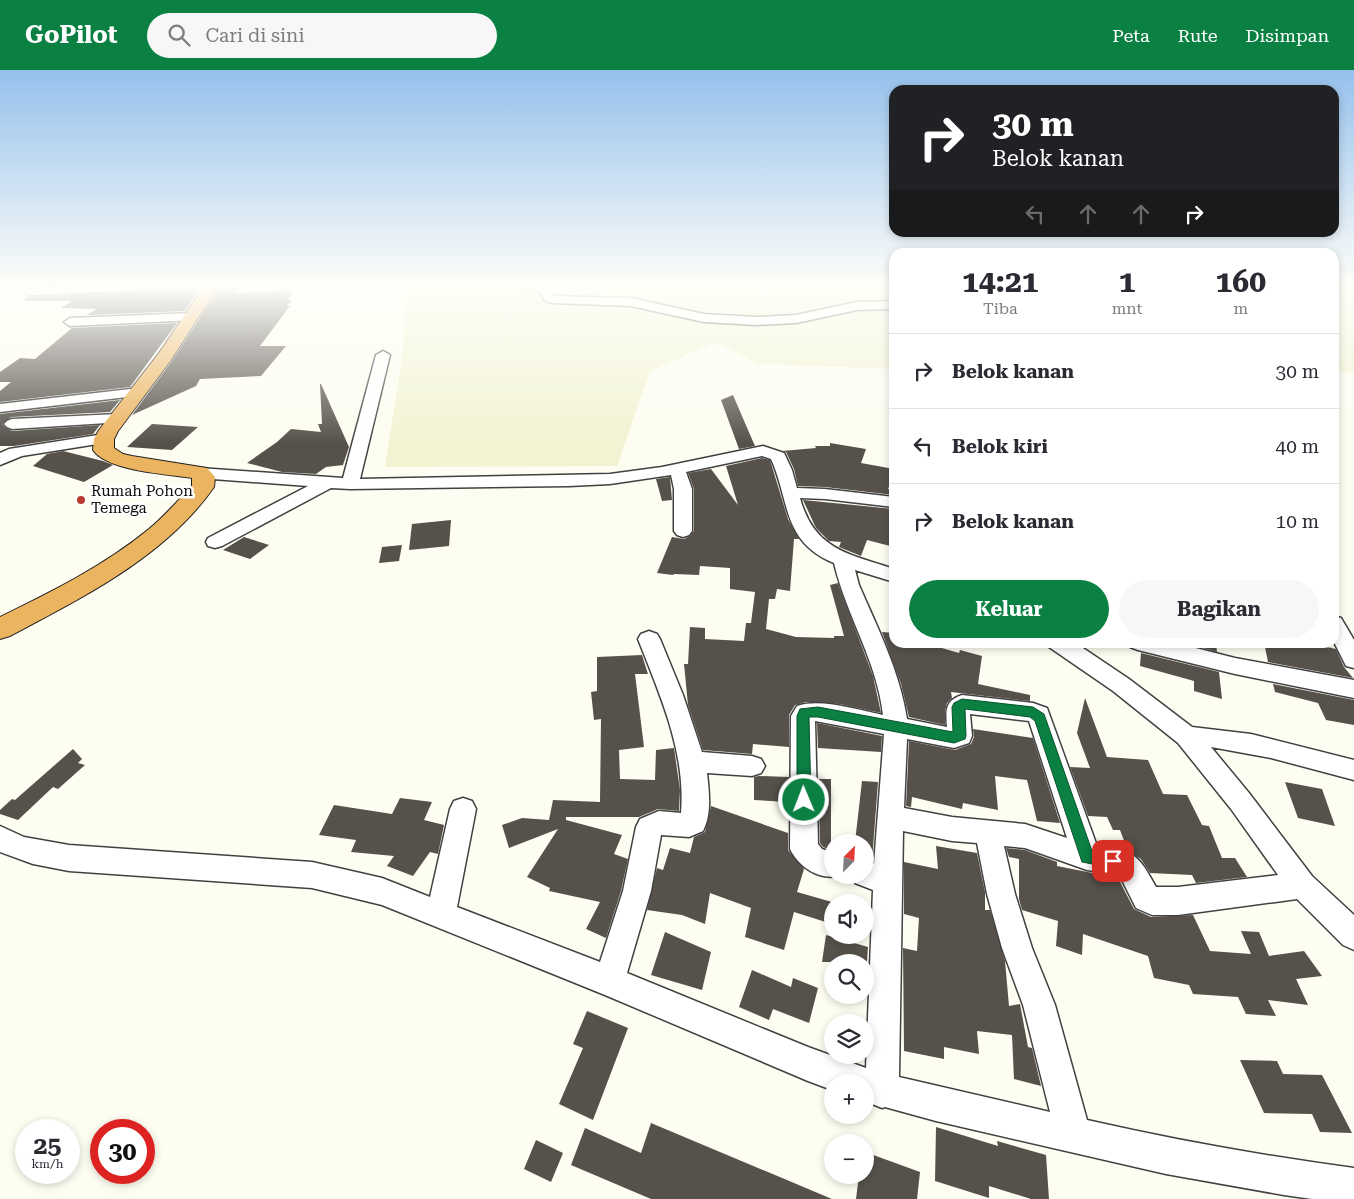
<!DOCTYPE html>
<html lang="id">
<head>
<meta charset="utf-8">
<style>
  body { margin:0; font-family:"Roboto Serif",serif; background:#f7f7f7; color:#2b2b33; height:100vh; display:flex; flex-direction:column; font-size:19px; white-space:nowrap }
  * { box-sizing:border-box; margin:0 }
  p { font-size:16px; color:#7c7c81 }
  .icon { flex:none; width:28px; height:28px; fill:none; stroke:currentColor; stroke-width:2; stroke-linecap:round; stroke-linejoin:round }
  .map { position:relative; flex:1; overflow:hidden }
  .panel { position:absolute; left:889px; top:178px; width:450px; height:400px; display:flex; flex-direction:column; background:#fff; border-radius:15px; box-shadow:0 2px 8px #0003 }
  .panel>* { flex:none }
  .hud { position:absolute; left:889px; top:15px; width:450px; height:152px; border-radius:15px; box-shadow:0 2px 8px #0003; background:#202124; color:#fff; overflow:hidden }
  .needle { width:32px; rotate:24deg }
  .fabs { position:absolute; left:824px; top:764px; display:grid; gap:10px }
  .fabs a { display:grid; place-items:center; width:50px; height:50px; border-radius:50%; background:#fff; box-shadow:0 2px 8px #0003; font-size:25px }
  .speed { position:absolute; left:15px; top:1049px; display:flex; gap:10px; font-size:25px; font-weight:700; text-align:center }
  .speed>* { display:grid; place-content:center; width:65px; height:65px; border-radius:50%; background:#fff; box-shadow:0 2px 8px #0003; line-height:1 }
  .speed small { font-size:12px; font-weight:400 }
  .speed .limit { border:8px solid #d22; background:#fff; color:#111 }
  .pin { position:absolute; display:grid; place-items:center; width:42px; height:42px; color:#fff; margin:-21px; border-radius:10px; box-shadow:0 2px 8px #0006 }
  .me { position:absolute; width:55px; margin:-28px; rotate:359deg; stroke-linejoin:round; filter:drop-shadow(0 0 4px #0008) }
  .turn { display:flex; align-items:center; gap:18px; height:105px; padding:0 20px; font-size:22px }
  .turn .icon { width:65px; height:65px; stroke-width:2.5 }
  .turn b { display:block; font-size:35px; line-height:42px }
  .lanes { display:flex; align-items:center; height:48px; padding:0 20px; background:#0003; justify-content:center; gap:25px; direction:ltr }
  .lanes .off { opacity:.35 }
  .eta { display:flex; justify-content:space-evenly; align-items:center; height:85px; text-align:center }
  .eta b { font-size:30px; font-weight:700; line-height:35px }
  .cta { display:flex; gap:10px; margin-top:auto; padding:10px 20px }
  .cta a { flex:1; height:58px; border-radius:30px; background:#0b8043; color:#fff; font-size:20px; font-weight:700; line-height:58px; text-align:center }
  .cta a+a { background:#f7f7f7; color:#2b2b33 }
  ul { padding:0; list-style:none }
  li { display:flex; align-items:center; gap:15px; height:75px; padding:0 20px; border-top:1px solid #e1e1e2 }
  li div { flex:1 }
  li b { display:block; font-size:19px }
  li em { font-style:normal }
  header { display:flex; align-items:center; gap:30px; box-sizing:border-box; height:70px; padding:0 25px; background:#0b8043; color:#fff }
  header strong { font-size:24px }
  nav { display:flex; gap:28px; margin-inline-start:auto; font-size:18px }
  .search { width:350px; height:45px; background:#f7f7f7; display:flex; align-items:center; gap:12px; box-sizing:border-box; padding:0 18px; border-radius:28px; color:#7c7c81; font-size:19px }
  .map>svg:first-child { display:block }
  .farmland { fill:#f1f3d2 }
  .building { fill:#56514b }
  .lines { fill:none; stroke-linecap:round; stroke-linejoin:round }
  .minor-casing { stroke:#414141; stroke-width:3 }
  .highway-casing { stroke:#1f1f1f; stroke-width:2 }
  .minor { fill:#fff; fill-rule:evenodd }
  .highway { fill:#ebb461; fill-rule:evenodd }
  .route { fill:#0b8043; stroke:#07532c }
  .poi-dot { fill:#b63b2e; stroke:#fff; stroke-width:2 }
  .labels { text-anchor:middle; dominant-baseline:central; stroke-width:5; stroke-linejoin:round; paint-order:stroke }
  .poi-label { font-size:15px; fill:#0e0e0e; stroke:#fff; text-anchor:start }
</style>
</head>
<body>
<header>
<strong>GoPilot</strong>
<div class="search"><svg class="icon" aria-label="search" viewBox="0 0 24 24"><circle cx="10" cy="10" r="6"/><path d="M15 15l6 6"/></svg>Cari di sini</div>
<nav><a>Peta</a><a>Rute</a><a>Disimpan</a></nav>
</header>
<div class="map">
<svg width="1354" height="1129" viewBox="0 0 1354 1129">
  <rect width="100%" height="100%" fill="#fefdf1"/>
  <g class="farmland">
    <path d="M407 215H894V299L759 294 716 272 650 301 617 396 385 397 403 281Z"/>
    <path d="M1334 215H1354V303L1334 302Z"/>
  </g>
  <g class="building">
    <path d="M221 215H241L235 223 293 220 288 230H292L287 236H290L260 276H286L261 306 200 309 196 316 132 345 172 291Z"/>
    <path d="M200 218 185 241 87 245 97 239 61 238 72 231H23L28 226Z"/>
    <path d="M177 253 130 317 0 332V321L11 312H0V302L20 288 35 289 72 258Z"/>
    <path d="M320 314H321L349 377 343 395 326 397 316 404 282 402 247 393 277 372 291 359 321 362 318 354H322Z"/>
    <path d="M733 325 748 360 755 376 739 379 721 330Z"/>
    <path d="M120 330 110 342 11 347 2 354 6 358 12 361 100 355 93 364 14 376H0V344Z"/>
    <path d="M152 354 198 357 172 380 127 377Z"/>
    <path d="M830 373 866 379 861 393 894 399V405L888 419 894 420V425L825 417 798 416 794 399 786 382 782 381 816 378 815 376H830Z"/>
    <path d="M63 381 103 391 113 395 84 412 33 396 47 384Z"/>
    <path d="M762 388 770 390 788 449 799 469H794L790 521 777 519 775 529H769L766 559 796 567 834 568V566H844L830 515 838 513 873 606 881 643 840 634 806 632 795 635 789 645V677L753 674 752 684 703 680 688 635 684 594H688L690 557 705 558V569L744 571 746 553H751L755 522 730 519V498L700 496 699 505 674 504 673 505 657 503 672 467 684 469 690 466 694 461V419L688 403 711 399 738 435 726 396Z"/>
    <path d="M670 407 672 430 662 431 656 409Z"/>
    <path d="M803 430 894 439V477L867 470 861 486 839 477 841 472 829 471 816 458Z"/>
    <path d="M451 450 449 476 409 480 412 454Z"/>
    <path d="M244 467 269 475 250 489 223 480Z"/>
    <path d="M402 475 399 491 379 493 382 477Z"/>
    <path d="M882 562 894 563V572H921L959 583 960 580 982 586 978 614 1030 625V631L951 622 952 628 947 633 945 641V655L909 647 901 614Z"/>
    <path d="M1182 572H1216L1217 582Z"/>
    <path d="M1264 572H1304L1336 579 1344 597 1353 608 1268 592Z"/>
    <path d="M1141 583 1219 602 1222 629 1194 621V611L1140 596Z"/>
    <path d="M642 585 648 604H635L644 677 619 680 620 709 655 710 656 680 674 678 680 720 679 741 658 739 639 747H566V750L622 765 614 784 628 789 621 821 606 868 586 859 600 832 549 821 550 818 527 807 558 759 509 778 502 755 522 748 549 750 553 730 600 732 601 649 594 650 591 622 597 621V587Z"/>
    <path d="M1273 614 1354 630V655L1326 650 1318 633 1275 622Z"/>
    <path d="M1085 628 1107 687 1148 690 1163 724 1187 725 1202 755 1209 756 1222 788H1235L1247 807 1196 813 1192 805 1150 803 1141 789 1128 781 1120 760H1113L1107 747 1088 746 1070 697 1090 698 1077 663Z"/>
    <path d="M817 653 882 666 881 682 818 678Z"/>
    <path d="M973 659 1033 668 1060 753 1037 751 1027 710 995 706 998 740 963 733 962 739 912 727 911 737 906 736 909 671 955 680 971 674 974 667Z"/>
    <path d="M73 679 82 689 78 693 85 695 58 719 53 717 18 750 0 744V740L12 729 15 730Z"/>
    <path d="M759 706 789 707 788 732 754 730V707Z"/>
    <path d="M818 709H831V780L823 777 820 773Z"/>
    <path d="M862 711 878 712 872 791 865 789V772H855Z"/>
    <path d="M1285 712 1322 719 1335 756 1298 748Z"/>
    <path d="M400 728 432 732 424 750 444 755 438 784 430 782 413 806 387 796 394 786 351 782 356 770 319 765 334 735 392 744Z"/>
    <path d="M711 736 788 763V780L804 799 797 822 832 832V854L794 842 784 880 745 867 751 838 710 823 705 854 682 845 647 840 657 798 663 800 670 778 690 783 694 767 705 762Z"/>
    <path d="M936 776 977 783 985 822V840H990L1005 891 1009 936 1020 934 1028 977 1032 978 1041 1016 1014 1009 1012 965 977 961 979 984 944 977V989L904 981 903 878 917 881 919 848 904 844V792L938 799Z"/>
    <path d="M1006 778 1025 780 1057 792V796L1118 808 1134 839 1151 847 1193 845 1210 881 1251 884 1241 861 1259 862 1269 886 1304 881 1322 906 1296 909 1308 935 1268 930 1276 946 1246 944 1238 927 1193 924 1189 915 1154 908 1148 886 1083 864 1082 885 1056 876 1058 851 1022 840 1019 829V789L1009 787Z"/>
    <path d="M665 862 711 882 702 920 651 905Z"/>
    <path d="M826 865 868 877 867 892H822Z"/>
    <path d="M752 900 791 917 793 908 818 918 809 953 773 939 769 950 739 937Z"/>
    <path d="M587 941 628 958 593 1050 559 1034 583 978 573 974Z"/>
    <path d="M1240 990 1277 991 1283 1004 1322 1005 1352 1063 1320 1062 1312 1044 1264 1043Z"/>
    <path d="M651 1053 832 1129H651L571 1095 585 1058 641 1083Z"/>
    <path d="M936 1057 998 1076 997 1071 1046 1085 1049 1129H1031L989 1116V1128L935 1111Z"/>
    <path d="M536 1070 563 1083 551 1112 524 1099Z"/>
    <path d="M865 1082 920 1102 917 1129H856L859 1105H865Z"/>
  </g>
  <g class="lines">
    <g class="minor-casing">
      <g id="minor">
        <path d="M127 215H203L197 218 30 225 24 222 30 219Z"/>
        <path d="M518 215 549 216 553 226 631 228 704 244 756 247 796 245 857 232 894 231V239L857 240 796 253 756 255 704 252 631 236 552 233 544 230 540 221 520 217Z"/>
        <path d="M191 243 195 244 197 247 195 250 70 256 64 252 70 248Z"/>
        <path d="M383 281 390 285 360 409 610 404 662 397 763 376 784 383 792 400 797 418 825 419 894 427V437L825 429 800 428C814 480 849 484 894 499V512L855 500 859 515C878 559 900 602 907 649L947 657C946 641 944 631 962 625L1033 633 1047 638 1097 776C1136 782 1137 783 1156 817H1178L1278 805 1231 739 1178 673 1113 621 1049 577 1047 572H1074L1129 609 1192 657 1251 664 1354 690V710L1271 688 1211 677 1249 723 1312 806 1354 845V880L1343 875 1297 829 1178 845H1152L1136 838 1121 808 1115 804 1087 800 1025 778 1004 776 1015 824 1032 878 1055 935 1087 1050C1175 1070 1264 1086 1354 1098V1129H1312L1284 1125 1166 1104 936 1051 885 1037 882 1038 865 1031V1012H832V1020L808 1011 605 925 382 835 312 818 69 801 33 794 0 782V756L24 767 69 775 312 792 382 808 430 827 450 739 454 731 463 728 472 731 476 739 457 837 600 892 623 821 636 757 640 749 659 741 681 743C686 682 660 625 638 569L641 564 649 561 657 564 660 569 683 625 702 682 752 686 761 689 765 696 761 703 752 706 707 703C709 722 712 744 703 761L689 767 661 765 651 821 627 903 808 977 866 998 873 820 855 813 851 805H865V791L874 794 884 664 815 651 818 774 822 779 832 782V805H840C820 812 798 796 790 779L791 646 797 636C821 628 858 640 883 645 877 591 846 545 834 493 782 472 790 431 771 389L762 386 686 402 692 419V461L689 465 683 467 677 465 674 461V419L671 405 610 414 569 416 350 419 331 418 222 476 215 478 208 476 206 472 208 468 308 416 199 408 193 407 191 403 193 399 199 398 343 408 376 285ZM970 644 1029 651 1067 768 1025 754 952 747 904 738 907 669 954 678 969 673 972 666ZM903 761 952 771 977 773 987 824 1002 878 1023 935 1050 1042 899 1007Z"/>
        <path d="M139 318 144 319 146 322 144 325 0 342V334Z"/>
        <path d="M118 344 123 346 126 349 123 352 12 359 7 357 4 354 7 351 12 349Z"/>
        <path d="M104 364 110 366 112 369 110 372 22 386 0 395V383L9 379Z"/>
        <path d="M1334 546 1341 548 1354 570V598L1346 596 1334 572Z"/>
        <path d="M1128 572H1172L1235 588 1354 610V628L1235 604 1138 580 1130 577Z"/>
      </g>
    </g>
    <g class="highway-casing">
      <path id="highway" d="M205 215H219L171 290 118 361 114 369V378L123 384 132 386 207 398 215 407 214 417C165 487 83 527 10 566L0 569V547C51 522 104 496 149 459 165 446 178 430 192 416V408C167 404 107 401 93 380L94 369 99 360 159 283Z"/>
    </g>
    <use href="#minor" class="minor"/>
    <use href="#highway" class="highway"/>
  </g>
  <linearGradient id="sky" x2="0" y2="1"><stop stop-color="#95c1ec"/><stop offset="0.58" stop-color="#fffef9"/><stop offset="1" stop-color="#fffef9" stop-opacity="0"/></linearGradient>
  <rect width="1354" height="373" fill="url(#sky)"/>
  <path class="route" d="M962 629 1033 637 1044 644 1092 781 1118 786 1120 791 1118 796 1113 798 1082 792 1035 651 1030 647 965 639 966 666 965 669 954 673 818 647H809L811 730 809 734 804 736 799 734 797 730V646L800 639 818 637 953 662 952 637 954 633Z"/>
  <circle class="poi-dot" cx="81" cy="430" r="5"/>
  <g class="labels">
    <g class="poi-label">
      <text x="91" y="421">Rumah Pohon<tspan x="91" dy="17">Temega</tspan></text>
    </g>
  </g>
</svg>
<div class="fabs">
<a><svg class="needle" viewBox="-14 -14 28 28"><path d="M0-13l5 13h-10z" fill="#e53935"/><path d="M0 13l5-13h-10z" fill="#7c7c81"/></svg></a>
<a><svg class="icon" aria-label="sound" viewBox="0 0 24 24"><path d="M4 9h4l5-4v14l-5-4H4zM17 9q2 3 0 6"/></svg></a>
<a><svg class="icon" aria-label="search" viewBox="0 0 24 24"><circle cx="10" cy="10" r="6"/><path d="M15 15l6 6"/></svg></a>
<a><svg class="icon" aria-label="layers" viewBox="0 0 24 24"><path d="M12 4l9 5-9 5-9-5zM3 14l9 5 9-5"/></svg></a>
<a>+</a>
<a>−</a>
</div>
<div class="speed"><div>25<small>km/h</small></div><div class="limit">30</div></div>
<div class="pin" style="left:1113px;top:791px;background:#d93025"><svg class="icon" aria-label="arrive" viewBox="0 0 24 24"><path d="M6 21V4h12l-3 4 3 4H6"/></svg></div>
<svg class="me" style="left:804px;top:730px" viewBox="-20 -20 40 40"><circle r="17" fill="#0b8043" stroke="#fff" stroke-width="3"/><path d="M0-11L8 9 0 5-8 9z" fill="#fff"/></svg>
<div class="hud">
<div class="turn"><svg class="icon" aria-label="right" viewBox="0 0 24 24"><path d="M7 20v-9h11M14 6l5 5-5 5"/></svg><div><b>30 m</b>Belok kanan</div></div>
<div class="lanes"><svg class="icon off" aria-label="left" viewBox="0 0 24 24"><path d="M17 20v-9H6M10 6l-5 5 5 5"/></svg><svg class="icon off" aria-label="ahead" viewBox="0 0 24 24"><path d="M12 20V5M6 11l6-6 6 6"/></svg><svg class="icon off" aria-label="ahead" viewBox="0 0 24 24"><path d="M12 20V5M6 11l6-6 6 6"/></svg><svg class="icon" aria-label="right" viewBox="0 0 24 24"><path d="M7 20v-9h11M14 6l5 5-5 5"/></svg></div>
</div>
<section class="panel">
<div class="eta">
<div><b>14:21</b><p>Tiba</p></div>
<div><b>1</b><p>mnt</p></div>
<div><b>160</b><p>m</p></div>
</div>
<ul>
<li><svg class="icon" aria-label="right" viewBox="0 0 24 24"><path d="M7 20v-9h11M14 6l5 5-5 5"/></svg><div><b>Belok kanan</b></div><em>30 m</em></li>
<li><svg class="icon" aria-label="left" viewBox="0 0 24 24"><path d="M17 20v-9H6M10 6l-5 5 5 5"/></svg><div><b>Belok kiri</b></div><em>40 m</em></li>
<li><svg class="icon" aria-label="right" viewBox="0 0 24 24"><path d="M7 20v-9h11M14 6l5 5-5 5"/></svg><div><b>Belok kanan</b></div><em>10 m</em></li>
</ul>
<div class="cta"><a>Keluar</a><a>Bagikan</a></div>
</section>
</div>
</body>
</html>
